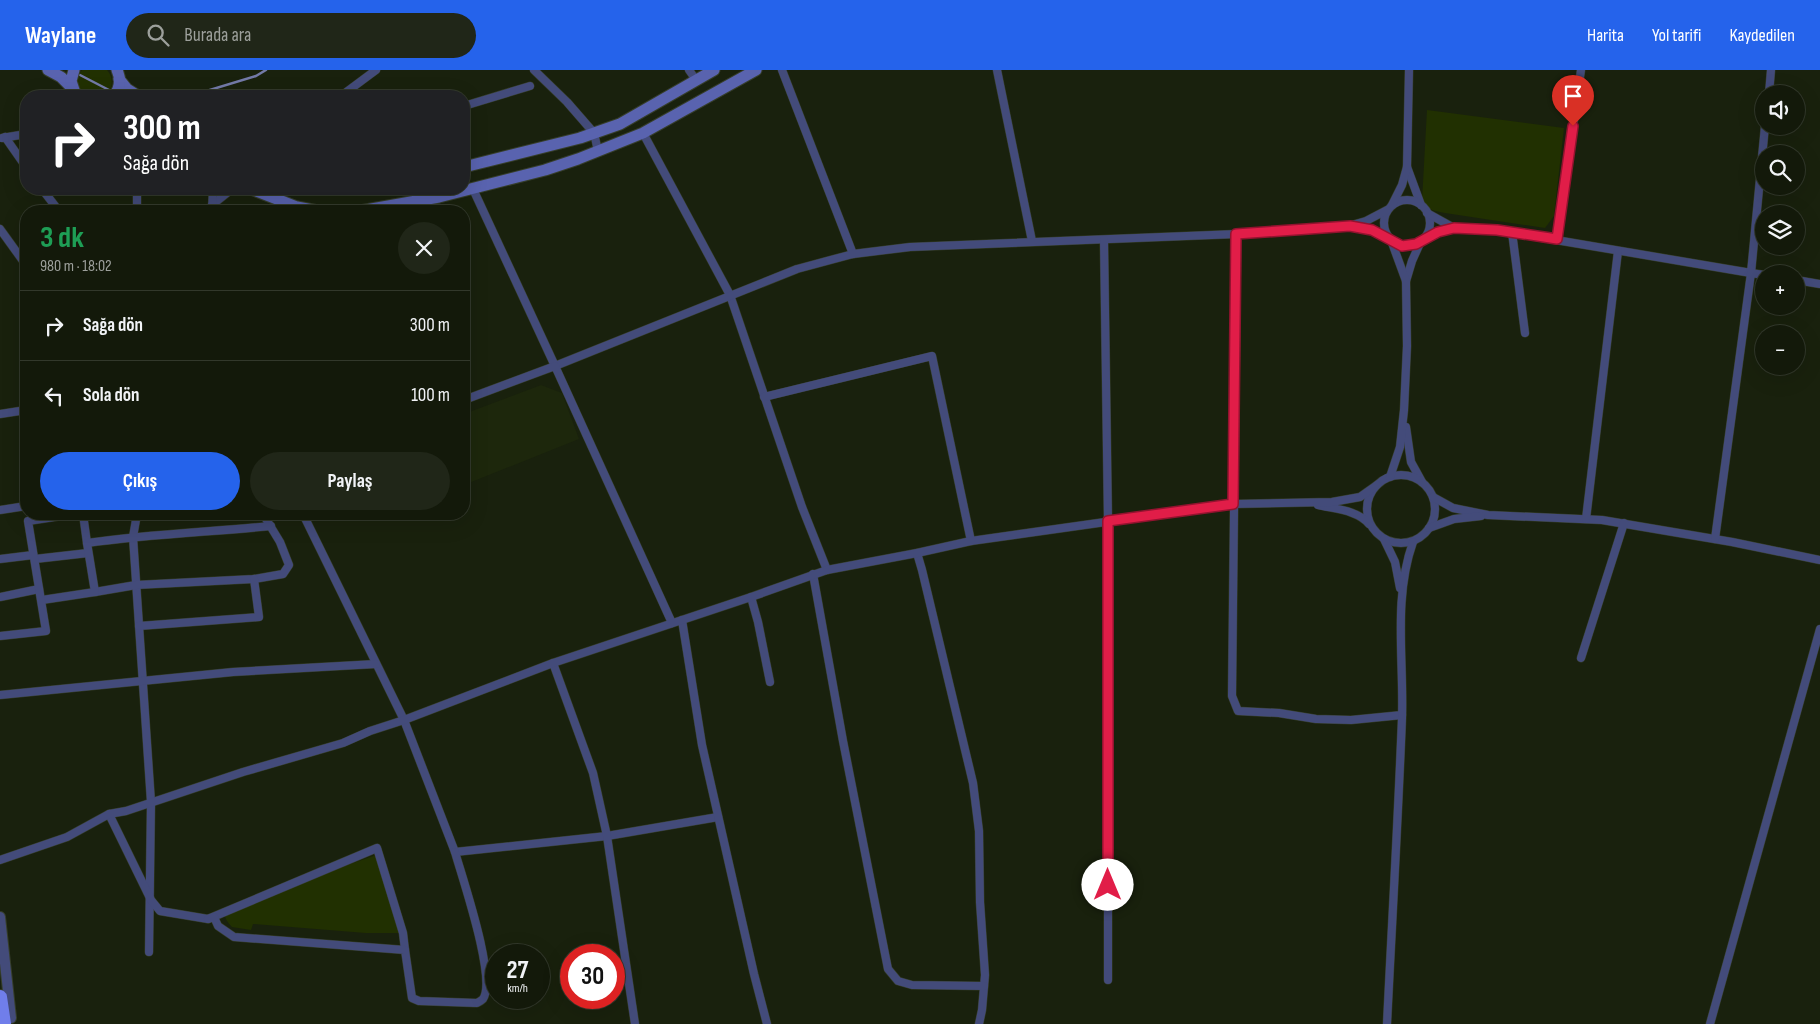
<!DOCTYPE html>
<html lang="tr">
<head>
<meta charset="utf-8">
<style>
  body { margin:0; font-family:"Sofia Sans Condensed",sans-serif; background:#202618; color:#f1f3f6; height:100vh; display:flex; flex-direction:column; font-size:19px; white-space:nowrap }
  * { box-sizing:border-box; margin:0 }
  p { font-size:16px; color:#9da09c }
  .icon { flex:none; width:28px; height:28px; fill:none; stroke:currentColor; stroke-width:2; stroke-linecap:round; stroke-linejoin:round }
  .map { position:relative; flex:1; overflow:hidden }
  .drawer { position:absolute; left:20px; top:135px; width:450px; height:315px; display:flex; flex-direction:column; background:#13190a; border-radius:20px; box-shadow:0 5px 20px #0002,0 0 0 1px #32382b }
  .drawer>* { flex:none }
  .top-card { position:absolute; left:20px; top:20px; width:450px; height:105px; border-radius:20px; box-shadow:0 5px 20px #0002,0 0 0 1px #32382b; background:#202124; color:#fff; overflow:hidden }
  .fabs { position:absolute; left:1755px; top:15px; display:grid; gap:10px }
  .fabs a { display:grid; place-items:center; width:50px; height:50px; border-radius:50%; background:#13190a; box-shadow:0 5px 20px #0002,0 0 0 1px #32382b; font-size:25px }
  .speed { position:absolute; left:485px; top:874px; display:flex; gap:10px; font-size:25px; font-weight:700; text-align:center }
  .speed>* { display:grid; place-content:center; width:65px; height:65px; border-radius:50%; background:#13190a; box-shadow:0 5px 20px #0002,0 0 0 1px #32382b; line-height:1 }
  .speed small { font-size:12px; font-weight:400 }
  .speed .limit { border:8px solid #d22; background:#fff; color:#111 }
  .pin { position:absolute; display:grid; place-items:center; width:42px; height:42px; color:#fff; margin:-51px -21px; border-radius:50% 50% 50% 0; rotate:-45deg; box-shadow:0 0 5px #0007 }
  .pin .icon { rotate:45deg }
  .me { position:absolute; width:55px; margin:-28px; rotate:0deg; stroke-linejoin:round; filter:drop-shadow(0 0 4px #0008) }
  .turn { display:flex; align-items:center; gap:18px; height:105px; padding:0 20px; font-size:22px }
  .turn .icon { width:65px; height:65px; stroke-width:2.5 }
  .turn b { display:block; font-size:35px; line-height:42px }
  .round { display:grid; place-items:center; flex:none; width:52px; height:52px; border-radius:26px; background:#202618 }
  .summary { display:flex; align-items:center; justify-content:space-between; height:85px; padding:0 20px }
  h1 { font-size:30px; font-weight:700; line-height:38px; color:#1e9e55 }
  .primary-button { display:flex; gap:10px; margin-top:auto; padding:10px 20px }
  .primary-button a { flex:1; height:58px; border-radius:30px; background:#2563eb; color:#fff; font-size:20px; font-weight:700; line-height:58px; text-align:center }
  .primary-button a+a { background:#202618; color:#f1f3f6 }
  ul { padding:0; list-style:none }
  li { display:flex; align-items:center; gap:15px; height:70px; padding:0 20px; border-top:1px solid #32382b }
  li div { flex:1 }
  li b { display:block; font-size:19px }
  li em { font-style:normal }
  header { display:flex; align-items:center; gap:30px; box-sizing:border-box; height:70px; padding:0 25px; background:#2563eb; color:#fff }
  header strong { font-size:24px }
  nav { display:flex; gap:28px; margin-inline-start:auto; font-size:18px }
  .search { width:350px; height:45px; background:#202618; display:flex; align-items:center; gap:12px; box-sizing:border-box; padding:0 18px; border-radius:28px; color:#9da09c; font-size:19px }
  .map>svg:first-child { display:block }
  .built { fill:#1d270c }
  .green { fill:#213001 }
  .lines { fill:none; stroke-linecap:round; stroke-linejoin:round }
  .stream { stroke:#737aa8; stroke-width:2.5 }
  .minor-casing { stroke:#363e2b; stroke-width:9 }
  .tertiary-casing { stroke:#363e2b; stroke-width:12 }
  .secondary-casing { stroke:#363e2b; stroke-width:13 }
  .trunk-casing { stroke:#363e2b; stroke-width:16 }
  .minor { stroke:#434b7a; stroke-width:8 }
  .tertiary { stroke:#434b7a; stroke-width:10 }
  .secondary { stroke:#5963af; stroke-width:11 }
  .trunk { stroke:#707eea; stroke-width:14 }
  .route-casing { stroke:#92132f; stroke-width:12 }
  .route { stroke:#e11d48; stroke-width:9 }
</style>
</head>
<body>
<header>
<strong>Waylane</strong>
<div class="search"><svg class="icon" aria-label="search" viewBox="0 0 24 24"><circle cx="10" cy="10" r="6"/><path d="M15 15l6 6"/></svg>Burada ara</div>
<nav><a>Harita</a><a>Yol tarifi</a><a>Kaydedilen</a></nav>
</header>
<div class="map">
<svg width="1820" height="954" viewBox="0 0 1820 954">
  <rect width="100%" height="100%" fill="#19210d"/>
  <path class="built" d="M541 315 562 323 579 369 464 415V344Z"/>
  <g class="green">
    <path d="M82 0H107C114 8 113 17 107 25L84 26C76 19 75 9 82 0Z"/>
    <path d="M1427 40 1564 58 1554 146 1545 158 1445 143C1434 141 1428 140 1422 131Z"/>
    <path d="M376 785 399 863H366L253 854 251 860 232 857C226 851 223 846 226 838Z"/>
  </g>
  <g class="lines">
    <g class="stream">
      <path d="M80 5 109 20"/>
      <path d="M190 26 256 6 266 0"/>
    </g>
    <g class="minor-casing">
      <g id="minor">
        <path d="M534 0 567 32 594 63 598 81"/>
        <path d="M689 0 696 10"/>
        <path d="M782 0 853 184"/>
        <path d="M997 0 1032 171"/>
        <path d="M1769 24 1771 0"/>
        <path d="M341 26 376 0"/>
        <path d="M464 36 530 16"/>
        <path d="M643 63 730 225 802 437 827 500"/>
        <path d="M5 67 26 97"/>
        <path d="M2 68 26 64"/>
        <path d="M1407 97 1421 135"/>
        <path d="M42 119 59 141"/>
        <path d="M473 119 555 296 797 199 853 184 910 177 1237 164 1350 156 1372 159 1390 169"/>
        <circle cx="1407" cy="153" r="23"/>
        <path d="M212 135 232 119"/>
        <path d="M1392 135 1402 115 1407 97 1409 0"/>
        <path d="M137 141V119"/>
        <path d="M212 141 213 119"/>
        <path d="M1427 143 1454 158"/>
        <path d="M1352 155 1366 151 1387 140"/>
        <path d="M0 159 26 195"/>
        <path d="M1512 162 1525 263"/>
        <path d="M1237 164 1232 626 1238 641 1279 643 1316 649 1351 650 1402 645"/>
        <path d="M1424 169 1438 162 1454 158 1497 160 1751 203 1765 56"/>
        <path d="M1557 169 1581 0"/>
        <path d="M1104 170 1108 451V910"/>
        <path d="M1796 210 1820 214"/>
        <path d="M1406 211 1412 191 1421 171"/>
        <path d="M764 327 932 286 971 471"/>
        <path d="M464 330 555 296 672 553"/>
        <path d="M0 344 26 340"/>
        <path d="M1406 357 1411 392 1422 412"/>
        <circle cx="1401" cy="439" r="34"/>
        <path d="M1390 407 1400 377 1404 340 1407 276 1406 211 1391 170"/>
        <path d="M1433 427 1453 438 1488 445 1602 450 1732 472 1820 490"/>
        <path d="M1318 435C1334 439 1358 440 1369 454"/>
        <path d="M0 440 26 436"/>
        <path d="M83 444 87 473"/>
        <path d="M137 444 133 467 151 732 149 882"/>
        <path d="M303 444 404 650 455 782 607 766 718 747"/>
        <path d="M1586 449 1618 181"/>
        <path d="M1429 458 1454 449 1481 446"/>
        <path d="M1384 469 1395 492 1400 518"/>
        <path d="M1715 469 1751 203 1764 205"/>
        <path d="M917 483 922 500 973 713 979 761 980 832 985 905 982 940 979 954"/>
        <path d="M0 489 33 485"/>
        <path d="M35 489 88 483"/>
        <path d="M813 504 843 671 888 899 898 911 912 915 984 916"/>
        <path d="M95 522 136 515 254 509 283 504 289 495 280 472 263 444"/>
        <path d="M0 527 39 519"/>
        <path d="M751 527 758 552 770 612"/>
        <path d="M42 530 95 522 87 473C148 464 209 462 271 456"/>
        <path d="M682 550 702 675 754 904 767 954"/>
        <path d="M139 556 259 547 254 509"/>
        <path d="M0 566 46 561 28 451 74 444"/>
        <path d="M1581 588 1624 453"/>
        <path d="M553 593 593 703 607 766 635 954"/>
        <path d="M0 625 233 602 376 594"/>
        <path d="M109 744 151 830 160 841 208 849 377 778 403 863 405 880"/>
        <path d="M0 790 67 767 109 744 126 741 243 702 343 673 370 661 404 650 553 593 751 527 827 500 917 483 971 471 1233 434 1332 432 1360 427 1377 415"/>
        <path d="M208 849 214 847 218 856 234 867 405 880 412 928 419 931 477 933C479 932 481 931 483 929 497 909 462 807 455 782"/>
        <path d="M1387 954C1392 852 1398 750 1402 648 1404 590 1393 528 1413 472"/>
        <path d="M1710 954 1820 559"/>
      </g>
    </g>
    <g class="tertiary-casing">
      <path id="tertiary" d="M0 847 11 948"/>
    </g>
    <g class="secondary-casing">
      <g id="secondary">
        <path d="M48 0 61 7 71 17"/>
        <path d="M74 0 71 11 76 26"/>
        <path d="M119 9 127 19 138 26"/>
        <path d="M114 26C120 18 121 9 117 0"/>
        <path d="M464 97 580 68 620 54 714 0"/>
        <path d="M251 119 297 137 318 141"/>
        <path d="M327 119H369"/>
        <path d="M360 141 439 127 545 100 578 89 643 63 756 0"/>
      </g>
    </g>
    <g class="trunk-casing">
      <path id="trunk" d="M0 927 4 954"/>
    </g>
    <use href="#minor" class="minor"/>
    <use href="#tertiary" class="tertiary"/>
    <use href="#secondary" class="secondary"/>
    <use href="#trunk" class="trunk"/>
  </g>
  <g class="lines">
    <g class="route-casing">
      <path id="route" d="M1108 815V451L1233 434 1236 164 1350 156 1372 160 1402 176 1416 174 1438 162 1454 158 1497 160 1557 169 1573 56"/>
    </g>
    <use href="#route" class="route"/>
  </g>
</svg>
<div class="fabs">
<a><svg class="icon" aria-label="sound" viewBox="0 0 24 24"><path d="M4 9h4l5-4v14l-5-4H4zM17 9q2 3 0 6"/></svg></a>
<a><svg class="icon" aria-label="search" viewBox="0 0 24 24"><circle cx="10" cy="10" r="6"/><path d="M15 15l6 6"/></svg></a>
<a><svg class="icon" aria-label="layers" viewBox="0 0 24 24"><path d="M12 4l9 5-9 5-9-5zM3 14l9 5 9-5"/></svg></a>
<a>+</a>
<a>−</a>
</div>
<div class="speed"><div>27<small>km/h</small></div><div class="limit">30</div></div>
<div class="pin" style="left:1573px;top:56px;background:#d93025"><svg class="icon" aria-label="arrive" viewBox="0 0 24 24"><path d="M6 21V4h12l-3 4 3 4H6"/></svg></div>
<svg class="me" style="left:1108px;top:815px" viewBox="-20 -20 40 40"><circle r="19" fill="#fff"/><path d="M0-13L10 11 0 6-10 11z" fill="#e11d48"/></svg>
<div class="top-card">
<div class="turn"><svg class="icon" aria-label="right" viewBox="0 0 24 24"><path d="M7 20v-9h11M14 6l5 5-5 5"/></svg><div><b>300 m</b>Sağa dön</div></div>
</div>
<section class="drawer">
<div class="summary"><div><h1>3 dk</h1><p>980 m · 18:02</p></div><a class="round"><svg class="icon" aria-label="close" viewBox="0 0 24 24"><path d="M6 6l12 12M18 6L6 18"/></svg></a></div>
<ul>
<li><svg class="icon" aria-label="right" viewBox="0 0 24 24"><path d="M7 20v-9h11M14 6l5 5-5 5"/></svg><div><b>Sağa dön</b></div><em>300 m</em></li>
<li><svg class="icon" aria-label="left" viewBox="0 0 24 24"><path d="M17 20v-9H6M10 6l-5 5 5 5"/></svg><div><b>Sola dön</b></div><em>100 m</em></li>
</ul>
<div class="primary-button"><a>Çıkış</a><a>Paylaş</a></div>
</section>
</div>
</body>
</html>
